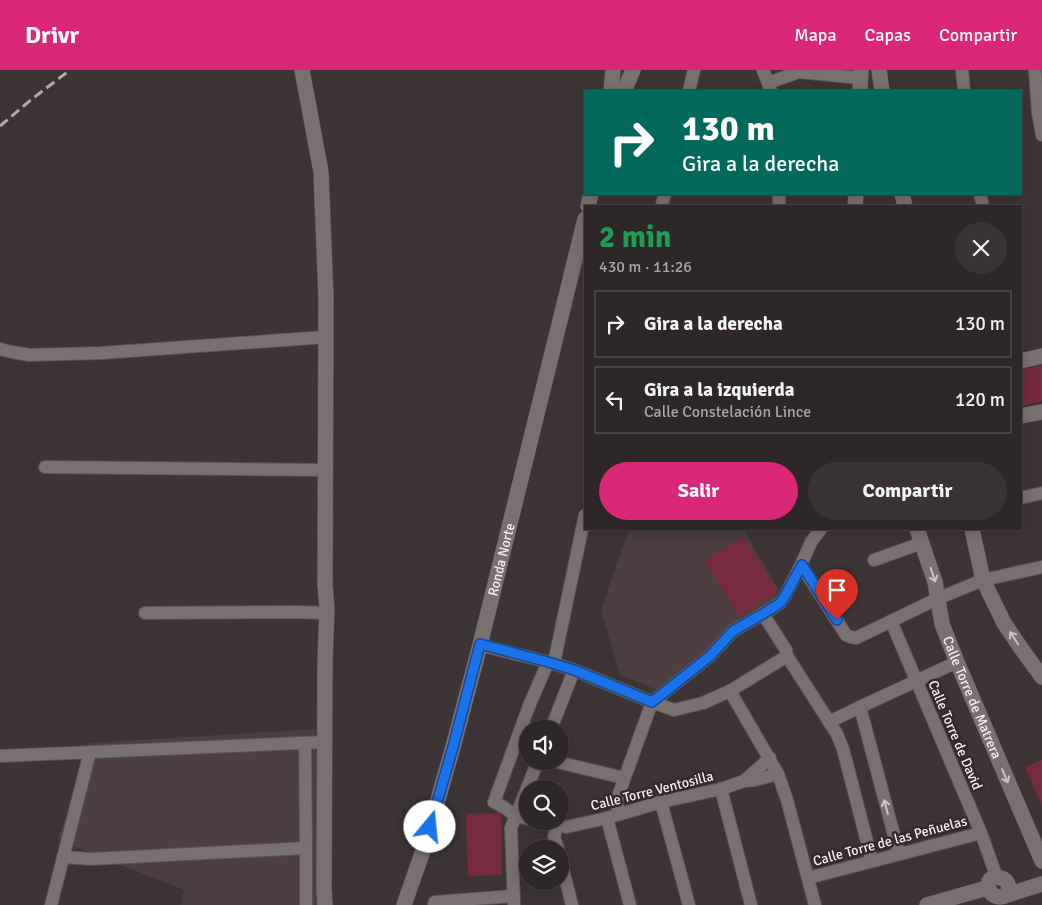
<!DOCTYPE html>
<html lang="es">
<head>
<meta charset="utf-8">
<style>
  body { margin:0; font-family:Signika,sans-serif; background:#3a3334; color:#f1f3f6; height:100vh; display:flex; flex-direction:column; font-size:19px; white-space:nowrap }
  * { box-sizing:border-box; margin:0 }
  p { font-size:16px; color:#a7a5a8 }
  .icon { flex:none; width:28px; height:28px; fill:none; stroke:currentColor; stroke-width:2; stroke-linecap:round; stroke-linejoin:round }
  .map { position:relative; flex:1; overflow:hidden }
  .side { position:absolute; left:584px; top:135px; width:438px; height:325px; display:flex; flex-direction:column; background:#2e2728; border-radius:0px; box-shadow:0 2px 12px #0003,0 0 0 1px #494445 }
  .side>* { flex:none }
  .guide { position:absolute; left:584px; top:20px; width:438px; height:105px; border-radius:0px; box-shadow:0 2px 12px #0003,0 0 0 1px #494445; background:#00695c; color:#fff; overflow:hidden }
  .tools { position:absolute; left:519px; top:650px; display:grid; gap:10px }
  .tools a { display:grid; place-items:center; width:50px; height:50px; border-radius:50%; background:#2e2728; box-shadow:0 2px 12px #0003,0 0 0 1px #494445; font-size:25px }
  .pin { position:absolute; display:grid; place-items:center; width:42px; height:42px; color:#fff; margin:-51px -21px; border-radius:50% 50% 50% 0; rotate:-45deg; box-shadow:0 0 5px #0007 }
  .pin .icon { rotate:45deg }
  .me { position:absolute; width:55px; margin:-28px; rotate:17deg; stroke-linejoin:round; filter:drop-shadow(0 0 4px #0008) }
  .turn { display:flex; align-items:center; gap:18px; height:105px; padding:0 15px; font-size:22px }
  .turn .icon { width:65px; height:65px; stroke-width:2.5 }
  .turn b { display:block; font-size:35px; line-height:42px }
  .round { display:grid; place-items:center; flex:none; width:52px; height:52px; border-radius:26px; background:#3a3334 }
  .head { display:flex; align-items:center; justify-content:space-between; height:85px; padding:0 15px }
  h1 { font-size:30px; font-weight:700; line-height:38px; color:#1e9e55 }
  .cta { display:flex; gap:10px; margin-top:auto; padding:10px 15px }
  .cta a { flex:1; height:58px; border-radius:30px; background:#db2777; color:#fff; font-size:20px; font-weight:700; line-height:58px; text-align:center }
  .cta a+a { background:#3a3334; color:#f1f3f6 }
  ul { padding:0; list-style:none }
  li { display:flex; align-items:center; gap:15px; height:68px; margin:0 10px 8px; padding:0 5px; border:2px solid #494445; border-radius:0px }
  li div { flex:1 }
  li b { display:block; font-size:19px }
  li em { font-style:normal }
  header { display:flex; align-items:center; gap:30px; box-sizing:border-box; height:70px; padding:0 25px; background:#db2777; color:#fff }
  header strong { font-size:24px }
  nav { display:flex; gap:28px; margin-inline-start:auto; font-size:18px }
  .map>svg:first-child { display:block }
  .built { fill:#4c3e41 }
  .green { fill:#762b3f }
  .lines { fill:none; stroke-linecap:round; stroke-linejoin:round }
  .street-casing { stroke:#5a5354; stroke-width:14 }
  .secondary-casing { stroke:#5a5354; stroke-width:16 }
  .street { stroke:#797071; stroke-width:12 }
  .secondary { stroke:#797071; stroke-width:15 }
  .rail { stroke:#b1aaab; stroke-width:3; stroke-dasharray:10 5; stroke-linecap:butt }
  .oneway { stroke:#cac3c4 }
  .route-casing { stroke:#114b97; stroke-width:12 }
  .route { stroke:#1a73e8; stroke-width:9 }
  .labels { text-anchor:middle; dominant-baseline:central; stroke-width:5; stroke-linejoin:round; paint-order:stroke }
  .street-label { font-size:14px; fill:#f5f0f0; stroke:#322a2c }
</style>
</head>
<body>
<header>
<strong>Drivr</strong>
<nav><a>Mapa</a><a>Capas</a><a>Compartir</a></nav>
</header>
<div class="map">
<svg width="1042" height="835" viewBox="0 0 1042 835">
  <rect width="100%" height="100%" fill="#3d3436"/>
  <g class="built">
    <path d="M629 459H743L779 520 777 526 770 532 729 557 719 568 712 573 701 585 657 620 620 605 601 540Z"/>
    <path d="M316 659 318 835H181L184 820 58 770 89 673Z"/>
  </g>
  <g class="green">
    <path d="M1042 295V331L1020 336V300Z"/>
    <path d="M743 467 778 522 739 546 705 491Z"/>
    <path d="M1042 690V737L1025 697Z"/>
    <path d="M501 743 502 805 468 806 466 744Z"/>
  </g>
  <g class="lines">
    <g class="street-casing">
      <g id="street">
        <path d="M763 0 771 21"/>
        <path d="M962 0 964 21"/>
        <path d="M1035 0 1038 43 1042 65"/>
        <path d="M768 13 799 2 860 8"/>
        <path d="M689 21 694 0"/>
        <path d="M980 124 983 136"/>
        <path d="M663 136 662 134 665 124"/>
        <path d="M779 136V124"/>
        <path d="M0 279 12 282 29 285 101 283 326 267"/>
        <path d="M45 397 326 400"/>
        <path d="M1020 428 1042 423"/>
        <path d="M874 490 922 473"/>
        <path d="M801 495 846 565 851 567 856 568 939 528 983 510 1042 497"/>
        <path d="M145 543 296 542 327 543"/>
        <path d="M763 544 786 580 787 586 837 664 843 679 872 791"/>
        <path d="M891 551 981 763 997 808"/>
        <path d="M480 575 548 592 574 600 652 632 616 732 620 744"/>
        <path d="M554 593 585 445"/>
        <path d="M730 621 778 704 787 730 815 835"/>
        <path d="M652 632 710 586 733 561 763 544 780 533 785 526 801 495 811 472 821 459"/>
        <path d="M652 632 674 640 703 633 730 621 787 586"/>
        <path d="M860 637 899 784"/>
        <path d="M829 652 860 637 957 592"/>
        <path d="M551 659 574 600"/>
        <path d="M305 673 306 778V835"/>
        <path d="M0 686 325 672"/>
        <path d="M553 691 624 708"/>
        <path d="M744 711 770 688"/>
        <path d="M721 719 751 835"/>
        <path d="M661 732 689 835"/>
        <path d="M607 748 630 835"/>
        <path d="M528 749 516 746 505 738 494 732 529 636 548 592"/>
        <path d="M538 751 566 757 607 748 661 732 721 719 744 711 755 710 778 704"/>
        <path d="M557 756 554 767 558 779"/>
        <path d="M63 787 91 789 306 778"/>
        <path d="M560 788 572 835"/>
        <path d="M808 808 981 763"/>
        <path d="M51 835 90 682"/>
        <path d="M434 835 435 832 514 826"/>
        <path d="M514 835 511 758 538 691"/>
      </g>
    </g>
    <g class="secondary-casing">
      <g id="secondary">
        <path d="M302 0 321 102 326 228 325 514 327 539 325 592 324 819 325 835"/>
        <path d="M879 0 882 21"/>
        <path d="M611 21 613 0"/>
        <path d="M624 21 633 0"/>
        <path d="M860 21 861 0"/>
        <path d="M902 124 905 136"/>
        <path d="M588 136 591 124"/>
        <path d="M855 136 856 124"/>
        <path d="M1020 291 1042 286"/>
        <path d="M1020 346 1042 342"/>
        <path id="s1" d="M917 459 935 512 942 554 957 592 1042 791"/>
        <path d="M972 459 983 510 1004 553 1023 581 1042 607"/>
        <path d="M1007 825 1009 817C1008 813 1006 809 1001 808 980 802 987 835 1007 825L1042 814"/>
        <path id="s2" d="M404 835 425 775 453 677 480 575 585 149"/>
        <path d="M927 835 987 818"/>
      </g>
    </g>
    <use href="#street" class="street"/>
    <use href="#secondary" class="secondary"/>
    <path class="rail" d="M0 56 32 29 70 0"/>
  </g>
  <defs><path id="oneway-shaft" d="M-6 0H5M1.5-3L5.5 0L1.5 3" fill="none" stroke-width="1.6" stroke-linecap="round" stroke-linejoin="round" transform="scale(1.25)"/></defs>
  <g class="oneway">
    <use href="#oneway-shaft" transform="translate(933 505) rotate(72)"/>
    <use href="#oneway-shaft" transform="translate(1014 568) rotate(-123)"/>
    <use href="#oneway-shaft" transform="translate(1005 706) rotate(67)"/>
    <use href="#oneway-shaft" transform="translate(886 737) rotate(-105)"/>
  </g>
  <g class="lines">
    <g class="route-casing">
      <path id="route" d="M430 757 453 677 480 574 548 592 574 600 652 632 710 586 733 561 763 544 780 533 785 526 802 495 837 550"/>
    </g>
    <use href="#route" class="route"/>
  </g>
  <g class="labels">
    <g class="street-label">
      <text stroke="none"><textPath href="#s2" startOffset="359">Ronda Norte</textPath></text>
      <text stroke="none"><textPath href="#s1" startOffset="178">Calle Torre de Matrera</textPath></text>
      <text transform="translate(955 665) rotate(67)">Calle Torre de David</text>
      <text transform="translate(652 721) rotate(-14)">Calle Torre Ventosilla</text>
      <text transform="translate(890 771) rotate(-15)">Calle Torre de las Peñuelas</text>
    </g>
  </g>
</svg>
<div class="tools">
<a><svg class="icon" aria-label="sound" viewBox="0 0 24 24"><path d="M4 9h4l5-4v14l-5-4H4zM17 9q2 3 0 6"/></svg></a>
<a><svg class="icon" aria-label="search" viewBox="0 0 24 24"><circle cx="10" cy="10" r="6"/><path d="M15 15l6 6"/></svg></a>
<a><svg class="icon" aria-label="layers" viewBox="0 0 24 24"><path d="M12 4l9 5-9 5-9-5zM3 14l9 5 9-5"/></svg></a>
</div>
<div class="pin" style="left:837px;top:550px;background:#d93025"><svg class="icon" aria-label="arrive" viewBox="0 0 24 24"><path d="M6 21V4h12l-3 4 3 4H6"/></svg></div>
<svg class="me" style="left:430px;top:757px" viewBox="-20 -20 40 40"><circle r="19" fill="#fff"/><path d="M0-13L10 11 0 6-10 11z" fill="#1a73e8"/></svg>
<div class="guide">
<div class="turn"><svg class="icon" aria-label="right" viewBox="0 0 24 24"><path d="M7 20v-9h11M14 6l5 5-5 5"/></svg><div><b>130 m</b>Gira a la derecha</div></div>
</div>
<section class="side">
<div class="head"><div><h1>2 min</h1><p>430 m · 11:26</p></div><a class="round"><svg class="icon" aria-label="close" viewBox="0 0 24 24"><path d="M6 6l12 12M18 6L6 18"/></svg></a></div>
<ul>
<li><svg class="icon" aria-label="right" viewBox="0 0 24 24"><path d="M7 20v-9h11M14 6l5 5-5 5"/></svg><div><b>Gira a la derecha</b></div><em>130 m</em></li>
<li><svg class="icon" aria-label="left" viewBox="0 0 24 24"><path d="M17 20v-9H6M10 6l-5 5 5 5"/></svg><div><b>Gira a la izquierda</b><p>Calle Constelación Lince</p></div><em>120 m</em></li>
</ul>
<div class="cta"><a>Salir</a><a>Compartir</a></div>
</section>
</div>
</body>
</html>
